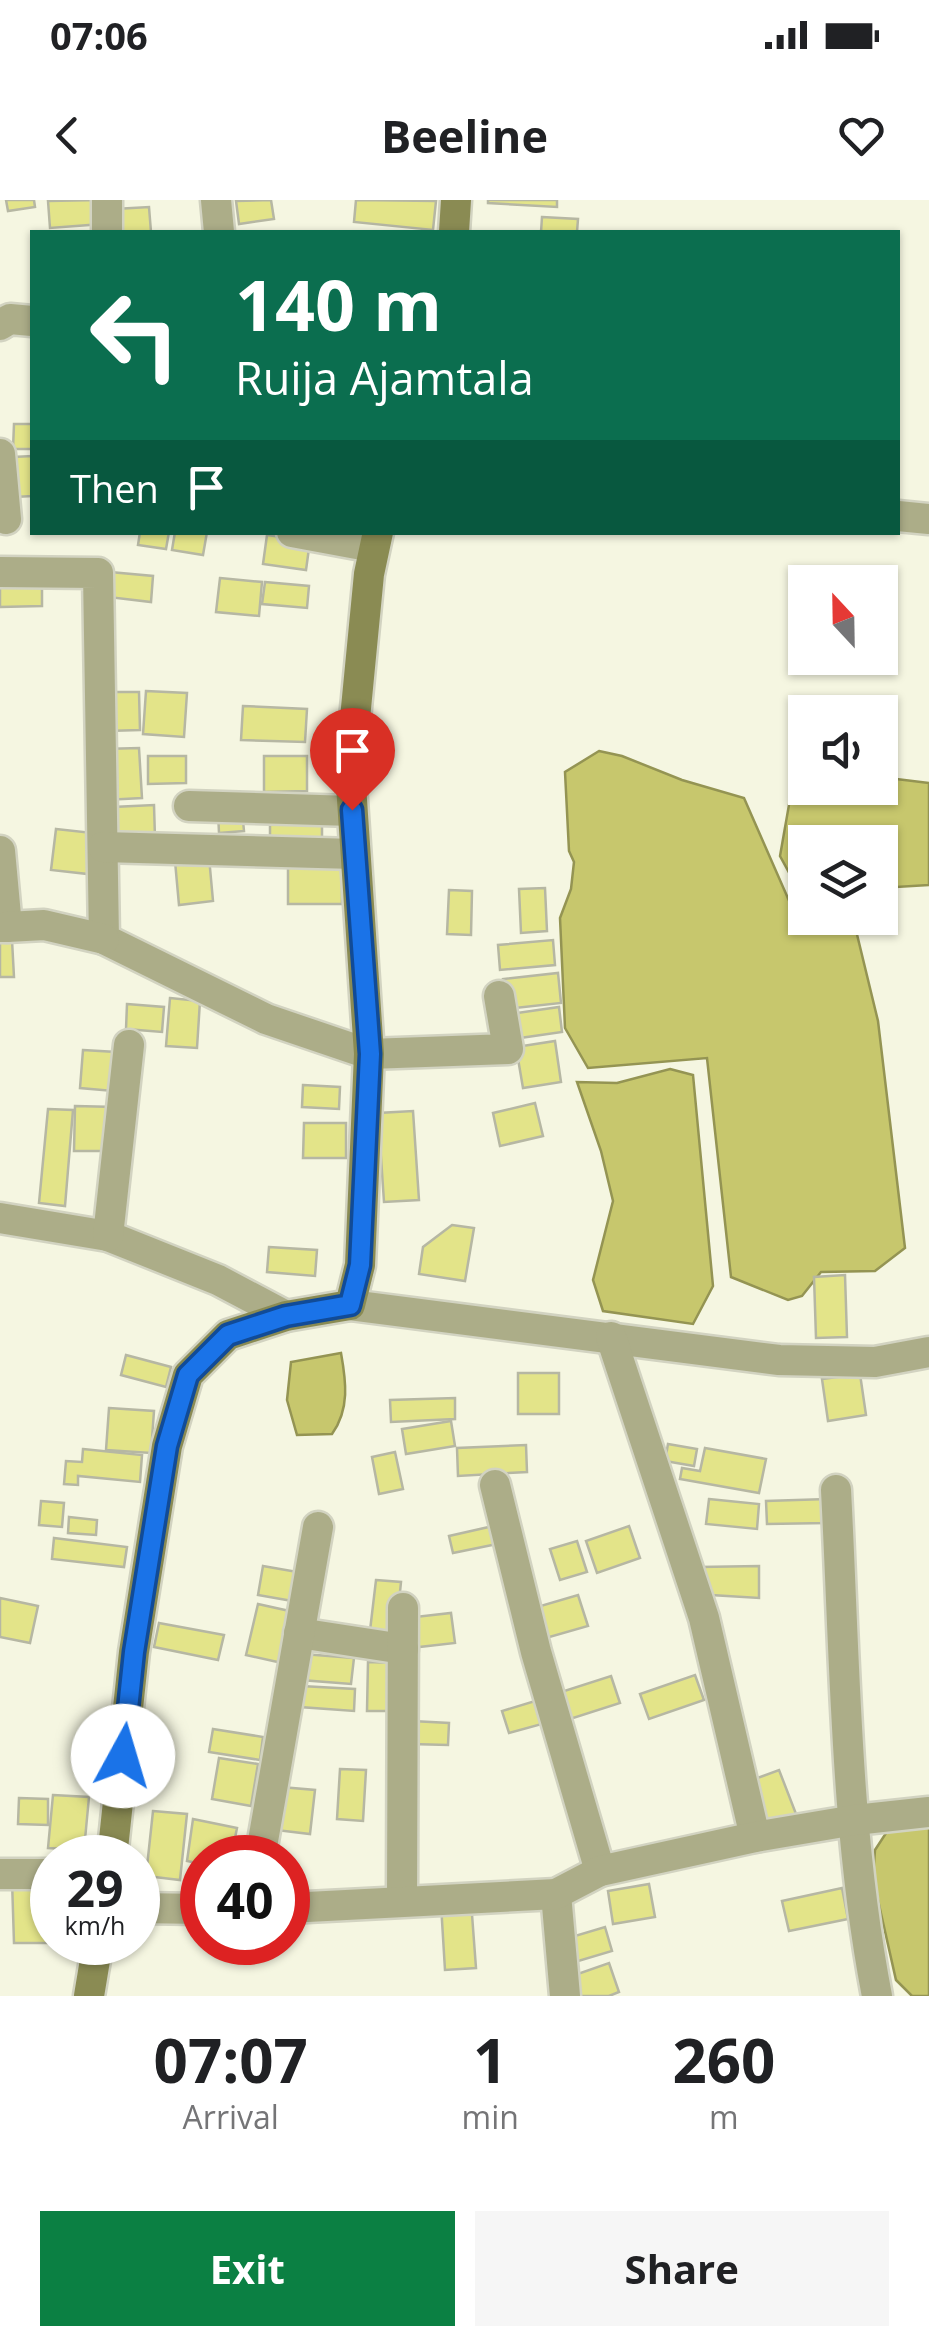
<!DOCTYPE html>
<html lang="en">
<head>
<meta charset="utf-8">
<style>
  body { margin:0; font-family:"Open Sans",sans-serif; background:#f6f6f6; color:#202124; height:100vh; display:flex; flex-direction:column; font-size:38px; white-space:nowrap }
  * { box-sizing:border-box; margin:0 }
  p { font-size:32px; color:#757577 }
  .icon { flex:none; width:55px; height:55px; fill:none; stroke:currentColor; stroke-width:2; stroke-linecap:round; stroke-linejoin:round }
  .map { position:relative; height:1796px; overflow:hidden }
  .drawer { display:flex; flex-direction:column; background:#fff; flex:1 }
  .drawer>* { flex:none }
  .banner { position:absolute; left:30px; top:30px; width:870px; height:305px; border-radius:0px; box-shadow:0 2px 8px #0004; background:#0b6e4f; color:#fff; overflow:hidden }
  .needle { width:65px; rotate:338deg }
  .tools { position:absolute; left:788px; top:365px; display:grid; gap:20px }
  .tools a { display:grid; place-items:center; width:110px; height:110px; border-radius:0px; background:#fff; box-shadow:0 2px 8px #0004; font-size:50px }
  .speed { position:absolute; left:30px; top:1635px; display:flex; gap:20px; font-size:50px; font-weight:700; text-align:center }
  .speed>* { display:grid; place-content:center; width:130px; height:130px; border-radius:50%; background:#fff; box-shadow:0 2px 8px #0004; line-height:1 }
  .speed small { font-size:25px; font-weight:400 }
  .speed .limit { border:15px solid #d22; background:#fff; color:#111 }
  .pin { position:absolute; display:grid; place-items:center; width:85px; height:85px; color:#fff; margin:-102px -42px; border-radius:50% 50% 50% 0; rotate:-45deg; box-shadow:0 0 10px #0007 }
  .pin .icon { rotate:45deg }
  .me { position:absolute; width:110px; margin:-55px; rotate:6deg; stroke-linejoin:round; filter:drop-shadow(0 0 8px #0008) }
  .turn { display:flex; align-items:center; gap:35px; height:210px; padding:0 40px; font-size:45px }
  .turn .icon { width:130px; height:130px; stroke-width:2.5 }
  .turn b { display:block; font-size:70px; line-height:85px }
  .then { display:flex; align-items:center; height:95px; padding:0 40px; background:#0003; gap:20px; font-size:38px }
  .eta { display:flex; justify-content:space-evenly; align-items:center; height:170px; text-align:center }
  .eta b { font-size:60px; font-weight:700; line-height:70px }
  .action { display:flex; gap:20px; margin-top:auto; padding:20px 40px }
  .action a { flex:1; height:115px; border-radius:0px; background:#0b8043; color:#fff; font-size:40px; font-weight:700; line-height:115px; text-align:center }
  .action a+a { background:#f6f6f6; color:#202124 }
  .status { display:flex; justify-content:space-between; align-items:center; height:70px; padding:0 50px; background:#fff; direction:ltr }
  .status svg { height:28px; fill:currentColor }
  header { display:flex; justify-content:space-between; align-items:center; height:130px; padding:0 40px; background:#fff; font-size:45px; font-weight:700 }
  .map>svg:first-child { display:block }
  .water { fill:#c7c76d; stroke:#949453; stroke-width:2.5 }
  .building { fill:#e3e489; stroke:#b6b7a3; stroke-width:2.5 }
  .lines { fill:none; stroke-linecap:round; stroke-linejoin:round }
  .street-casing { stroke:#d2d3c1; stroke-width:35 }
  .secondary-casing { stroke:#d2d3c1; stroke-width:35 }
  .street { stroke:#acad88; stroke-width:30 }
  .secondary { stroke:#8a8b53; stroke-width:30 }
  .route-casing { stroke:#114b97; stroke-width:25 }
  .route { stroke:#1a73e8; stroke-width:18 }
</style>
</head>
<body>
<div class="status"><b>07:06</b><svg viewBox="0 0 49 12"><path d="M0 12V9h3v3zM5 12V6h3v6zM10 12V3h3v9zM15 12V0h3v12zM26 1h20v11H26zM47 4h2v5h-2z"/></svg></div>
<header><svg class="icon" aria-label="back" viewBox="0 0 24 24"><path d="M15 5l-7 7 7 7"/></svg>Beeline<svg class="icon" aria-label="heart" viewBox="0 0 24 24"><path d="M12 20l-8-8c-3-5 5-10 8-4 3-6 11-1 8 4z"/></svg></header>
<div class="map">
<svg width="929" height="1796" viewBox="0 0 929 1796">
  <rect width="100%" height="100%" fill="#f5f6e1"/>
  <g class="water">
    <path d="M599 551 622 556 682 580 744 598 790 703 805 706V718H853L878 821 905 1048 875 1071 821 1072 802 1096 788 1100 731 1077 707 858 588 868 565 828 560 718 571 689 574 662 569 651 565 572Z"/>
    <path d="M880 577 929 583V685L880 688V642H805V689H798L780 656 790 599 813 588H880Z"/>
    <path d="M670 869 693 875 713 1086 693 1124 603 1111 593 1080 613 1001 601 951 577 882 617 883Z"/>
    <path d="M341 1153C346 1181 350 1209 332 1234L297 1235 287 1200 291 1162Z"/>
    <path d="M929 1619V1796H912L896 1780 873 1678 875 1650 888 1630Z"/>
  </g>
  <g class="building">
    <path d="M6 0H34L35 7 8 11Z"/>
    <path d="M100 0 102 24 50 28 48 1Z"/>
    <path d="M271 0 274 19 239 24 236 1Z"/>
    <path d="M356 0 436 1 433 30 354 22Z"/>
    <path d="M488 0H557V7L488 3Z"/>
    <path d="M149 7 151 32H116L115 9Z"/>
    <path d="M542 17 578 19 577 32H541Z"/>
    <path d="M14 224H32V249H13Z"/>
    <path d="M32 256V296L15 297 13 257Z"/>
    <path d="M140 332H169L166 349 138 345Z"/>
    <path d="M175 332H207L203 355 172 350Z"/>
    <path d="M267 335 310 341 306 370 263 364Z"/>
    <path d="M110 372 153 376 151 402 108 397Z"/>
    <path d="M220 378 262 382 259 416 216 412Z"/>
    <path d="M0 379H42V406L0 407Z"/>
    <path d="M265 382 309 386 307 408 262 404Z"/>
    <path d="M146 491 187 493 184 537 143 534Z"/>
    <path d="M106 492H139L140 530 107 531Z"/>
    <path d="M243 506 307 509 305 542 241 540Z"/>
    <path d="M139 548 142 598 105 600 103 549Z"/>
    <path d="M148 556H186V583L148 584Z"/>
    <path d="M264 556H307V591L264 592Z"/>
    <path d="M154 605 155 638 114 640 113 607Z"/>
    <path d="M242 610 244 631 219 633 218 612Z"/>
    <path d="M322 614V646L270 647V615Z"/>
    <path d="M56 629 93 633 88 674 51 670Z"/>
    <path d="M209 657 213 701 179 705 175 661Z"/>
    <rect x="288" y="661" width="54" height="43"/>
    <path d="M545 688 547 731 521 733 519 689Z"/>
    <path d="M449 690 472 691 471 735 447 734Z"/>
    <path d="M12 740 14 777H0V741Z"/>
    <path d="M553 740 555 765 500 770 498 745Z"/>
    <path d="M558 773 561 803 506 809 503 779Z"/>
    <path d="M170 798 200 801 197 848 166 846Z"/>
    <path d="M127 804 164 807 162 832 126 829Z"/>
    <path d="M559 807 562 832 513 839 510 814Z"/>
    <path d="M555 841 561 882 523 888 516 847Z"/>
    <path d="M83 850 116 852 113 891 80 888Z"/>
    <path d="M303 885 340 887 339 909 302 907Z"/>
    <path d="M535 903 543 936 500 946 493 913Z"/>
    <path d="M75 906 116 907 115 951H74Z"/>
    <path d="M48 909 73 910 65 1006 39 1003Z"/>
    <path d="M413 911 419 1000 384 1002 378 913Z"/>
    <path d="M304 923H346V958H303Z"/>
    <path d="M452 1025 474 1028 465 1081 419 1074 423 1047Z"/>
    <path d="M269 1047 317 1050 315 1076 267 1072Z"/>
    <path d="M845 1075 847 1137 816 1138 814 1077Z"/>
    <path d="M126 1155 171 1167 166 1187 121 1175Z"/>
    <rect x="518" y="1173" width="41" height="41"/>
    <path d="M860 1174 866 1215 828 1221 822 1179Z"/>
    <path d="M455 1198V1219L391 1222 390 1200Z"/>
    <path d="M109 1208 154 1211 151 1253 106 1250Z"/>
    <path d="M451 1221 455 1246 406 1254 402 1229Z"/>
    <path d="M668 1244 697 1249 694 1266 665 1261Z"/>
    <path d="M526 1245 527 1272 458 1276 457 1248Z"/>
    <path d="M705 1248 766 1259 759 1293 680 1279 682 1268 700 1271Z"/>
    <path d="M83 1249 142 1255 140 1282 78 1276V1285L64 1284 66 1261 82 1262Z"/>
    <path d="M395 1252 403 1289 379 1294 372 1257Z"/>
    <path d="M709 1299 759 1304 757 1329 706 1324Z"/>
    <path d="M827 1299V1323L767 1324 766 1301Z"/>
    <path d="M41 1301 64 1303 62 1327 39 1325Z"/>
    <path d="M69 1317 97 1320 96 1335 68 1333Z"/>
    <path d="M493 1326 497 1344 453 1353 449 1336Z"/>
    <path d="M629 1326 640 1358 597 1373 586 1341Z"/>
    <path d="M54 1338 127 1347 124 1367 52 1359Z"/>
    <path d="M577 1341 587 1372 560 1380 550 1349Z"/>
    <path d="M263 1366 303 1373 298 1402 258 1395Z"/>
    <path d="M759 1366V1398L711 1395 700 1367Z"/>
    <path d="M376 1380 401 1382 395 1442 369 1439Z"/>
    <path d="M578 1395 588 1426 546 1438 537 1407Z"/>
    <path d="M0 1398 38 1406 30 1443 0 1437Z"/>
    <path d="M258 1404 294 1412 282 1463 246 1455Z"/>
    <path d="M451 1413 455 1443 410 1448 406 1418Z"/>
    <path d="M159 1423 224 1435 218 1460 154 1447Z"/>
    <path d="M303 1454 354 1458 351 1484 301 1480Z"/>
    <path d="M368 1462 395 1463 394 1511H367Z"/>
    <path d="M695 1475 704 1500 649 1519 640 1494Z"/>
    <path d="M611 1476 620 1503 567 1520 558 1493Z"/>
    <path d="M301 1486 355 1489 354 1511 300 1507Z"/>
    <path d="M535 1501 542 1524 509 1533 502 1511Z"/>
    <path d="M412 1521 449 1523 448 1545 411 1544Z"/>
    <path d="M213 1529 263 1537 260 1560 209 1552Z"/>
    <path d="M219 1558 258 1564 251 1606 212 1599Z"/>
    <path d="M340 1569 366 1570 363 1621 337 1619Z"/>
    <path d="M779 1570 798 1619 771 1630 752 1580Z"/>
    <path d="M281 1587 315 1590 310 1634 276 1630Z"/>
    <path d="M53 1595 89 1597 84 1650 48 1648Z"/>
    <path d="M19 1598 48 1599V1625L18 1624Z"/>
    <path d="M153 1611 187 1614 180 1680 146 1676Z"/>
    <path d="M193 1619 237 1628 231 1658H202V1664L187 1661Z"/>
    <path d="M52 1679 54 1743H14L12 1680Z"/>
    <path d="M649 1684 655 1717 613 1724 608 1691Z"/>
    <path d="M842 1688 848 1719 789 1731 782 1701Z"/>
    <path d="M471 1701 476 1768 445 1770 441 1704Z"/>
    <path d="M605 1727 612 1751 575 1762 568 1738Z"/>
    <path d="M609 1763 619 1792 609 1796H575L569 1777Z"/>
  </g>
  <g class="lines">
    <g class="street-casing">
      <g id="street">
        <path d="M107 0V32"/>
        <path d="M216 0 219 32"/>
        <path d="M0 125 10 119 32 121"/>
        <path d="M0 254 6 319"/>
        <path d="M898 316 929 319"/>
        <path d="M292 332 373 347"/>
        <path d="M0 372 98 373 104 739 266 819 369 854 508 849 499 796"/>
        <path d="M189 606 352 611"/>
        <path d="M103 647 355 654"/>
        <path d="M0 651 7 727H0"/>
        <path d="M7 727 44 725 104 739"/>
        <path d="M0 1018 108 1036 218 1080 286 1116"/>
        <path d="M108 1036 129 845"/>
        <path d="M350 1105 779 1160 875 1162 929 1152"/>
        <path d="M611 1137 704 1418 755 1637"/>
        <path d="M495 1285 536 1452 600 1671"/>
        <path d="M836 1290C845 1458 845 1631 877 1796"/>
        <path d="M299 1433 403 1449"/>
        <path d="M260 1658 318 1327"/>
        <path d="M0 1674H52"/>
        <path d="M556 1694 565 1796"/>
        <path d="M402 1700 403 1408"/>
        <path d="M138 1708 202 1709"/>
        <path d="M288 1708 556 1694 600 1671 755 1637 855 1620 929 1612"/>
      </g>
    </g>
    <g class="secondary-casing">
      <g id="secondary">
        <path d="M454 32 456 0"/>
        <path d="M112 1658 134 1452 167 1246 188 1175 228 1135 286 1116 350 1105 360 1065 369 854 350 570 369 374 378 332"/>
        <path d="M89 1796 98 1742"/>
      </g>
    </g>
    <use href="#street" class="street"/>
    <use href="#secondary" class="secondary"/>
  </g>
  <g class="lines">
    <g class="route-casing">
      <path id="route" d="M123 1556 134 1452 167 1246 188 1175 228 1135 286 1116 350 1105 360 1065 370 854 352 610"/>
    </g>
    <use href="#route" class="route"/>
  </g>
</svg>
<div class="tools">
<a><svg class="needle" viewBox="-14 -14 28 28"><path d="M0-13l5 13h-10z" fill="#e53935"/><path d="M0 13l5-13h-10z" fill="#757577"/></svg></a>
<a><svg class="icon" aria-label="sound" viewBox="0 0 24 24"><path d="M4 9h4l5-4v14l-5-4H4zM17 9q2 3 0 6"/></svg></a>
<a><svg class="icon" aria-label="layers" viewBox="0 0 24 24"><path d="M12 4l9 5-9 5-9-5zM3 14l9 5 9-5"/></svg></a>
</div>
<div class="speed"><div>29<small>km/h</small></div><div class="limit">40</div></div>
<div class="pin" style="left:352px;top:610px;background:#d93025"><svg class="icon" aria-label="arrive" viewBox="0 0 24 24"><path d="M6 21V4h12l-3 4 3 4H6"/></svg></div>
<svg class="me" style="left:123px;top:1556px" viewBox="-20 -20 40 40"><circle r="19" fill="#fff"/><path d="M0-13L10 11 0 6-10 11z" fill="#1a73e8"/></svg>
<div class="banner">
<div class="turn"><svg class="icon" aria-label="left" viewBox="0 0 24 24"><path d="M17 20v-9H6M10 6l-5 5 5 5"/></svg><div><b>140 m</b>Ruija Ajamtala</div></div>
<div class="then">Then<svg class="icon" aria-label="arrive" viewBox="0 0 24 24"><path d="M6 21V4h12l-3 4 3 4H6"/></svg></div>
</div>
</div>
<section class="drawer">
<div class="eta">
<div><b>07:07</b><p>Arrival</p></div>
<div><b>1</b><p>min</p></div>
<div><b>260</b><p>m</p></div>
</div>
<div class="action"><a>Exit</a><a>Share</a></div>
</section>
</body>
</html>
